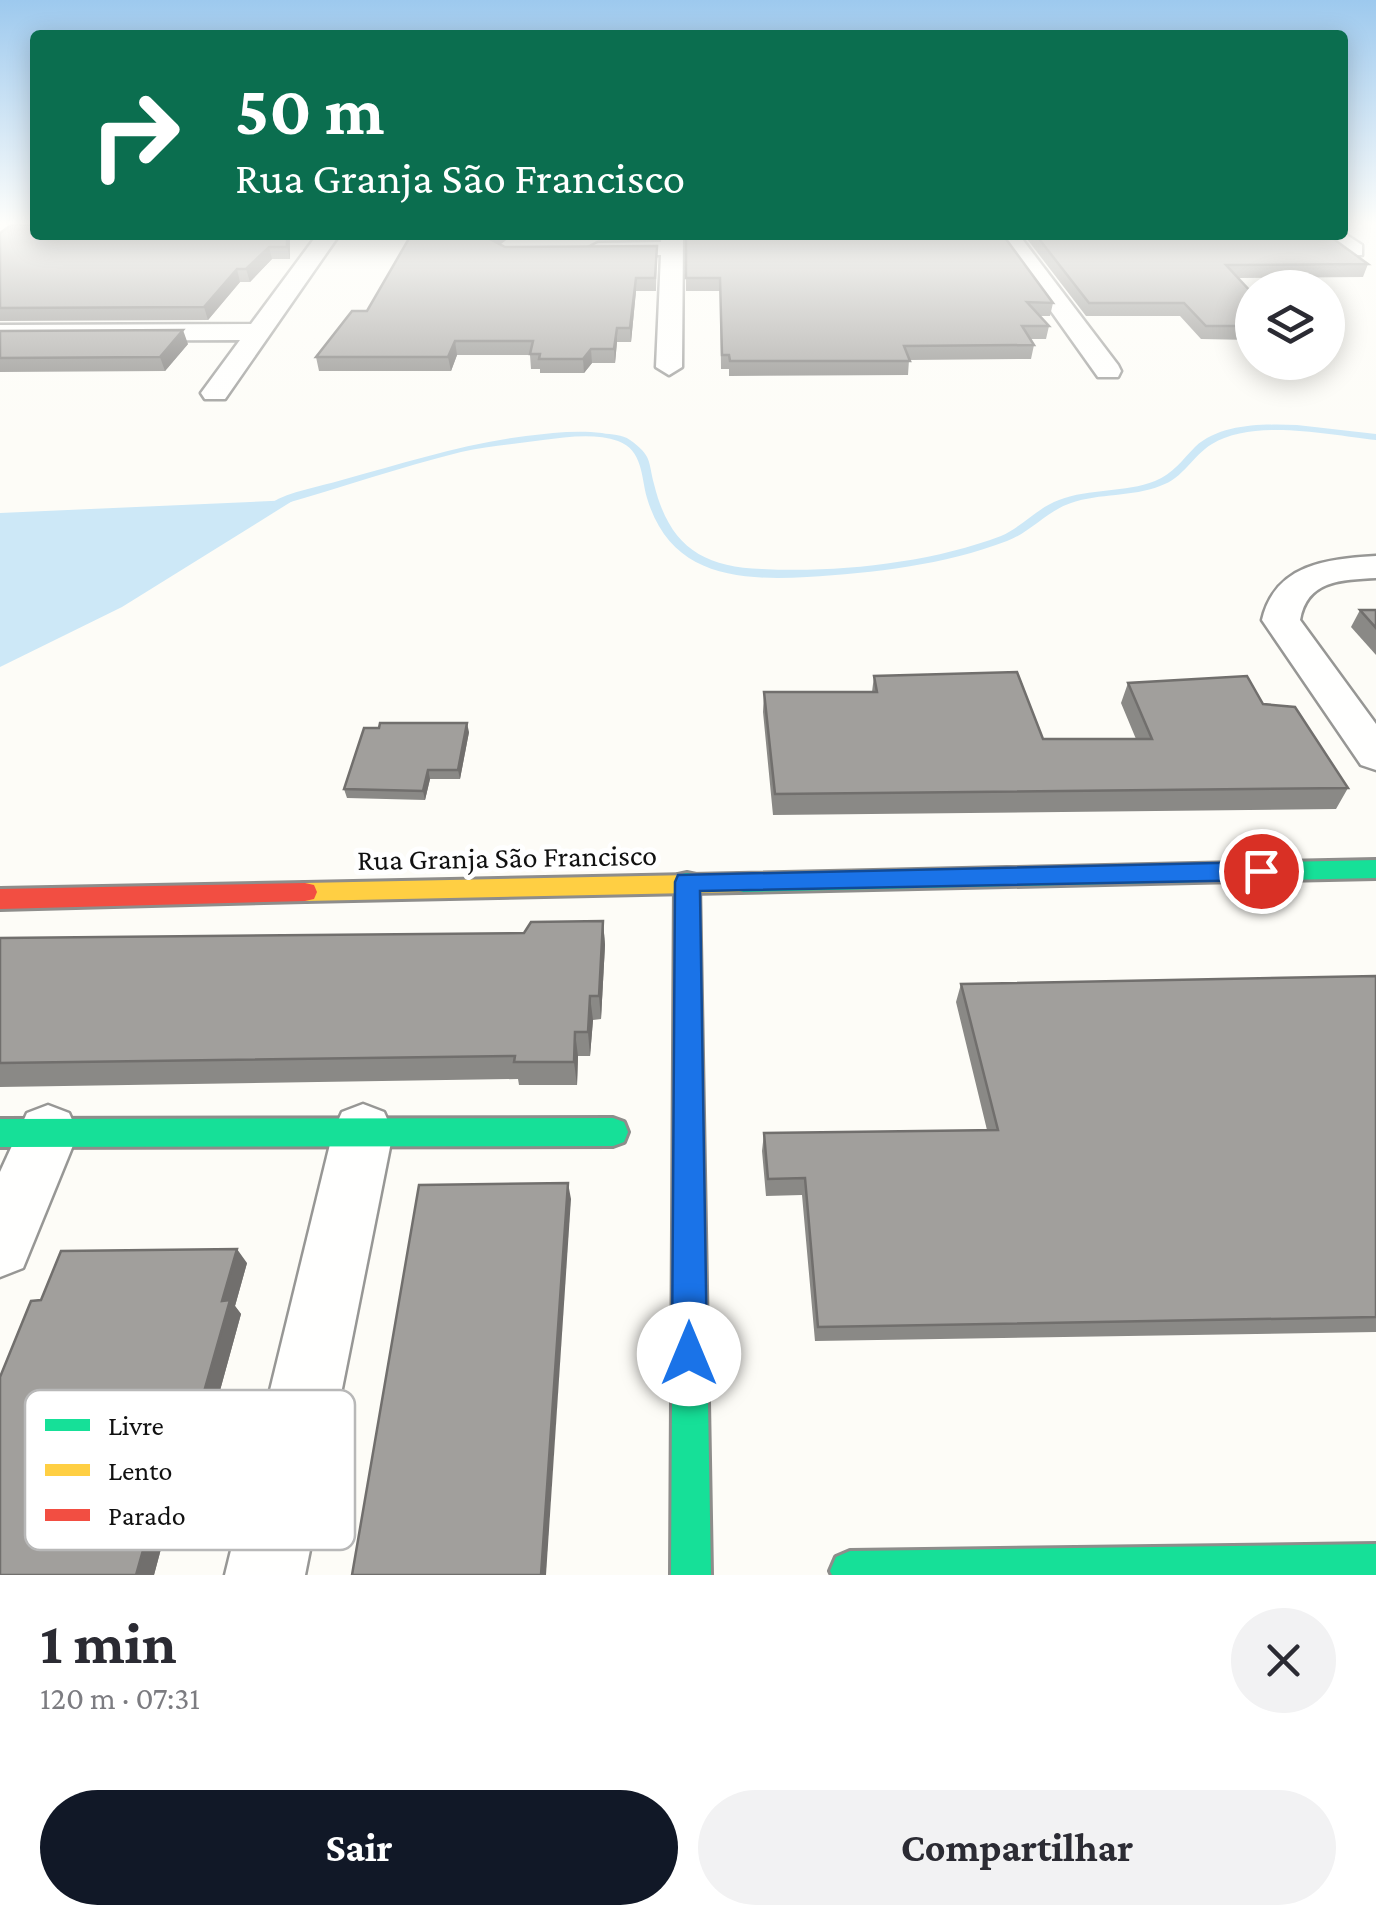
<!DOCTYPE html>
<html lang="pt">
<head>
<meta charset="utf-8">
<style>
  body { margin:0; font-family:"Crimson Pro",serif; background:#f2f2f3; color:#2b2b33; height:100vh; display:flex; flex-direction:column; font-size:38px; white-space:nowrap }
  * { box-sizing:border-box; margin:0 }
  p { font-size:32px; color:#7c7c81 }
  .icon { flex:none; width:55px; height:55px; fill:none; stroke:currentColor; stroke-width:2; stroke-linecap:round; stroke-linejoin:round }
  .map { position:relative; height:1575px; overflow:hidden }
  .drawer { display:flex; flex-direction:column; background:#fff; flex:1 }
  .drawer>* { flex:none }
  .top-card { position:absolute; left:30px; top:30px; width:1318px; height:210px; border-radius:10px; box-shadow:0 5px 25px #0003; background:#0b6e4f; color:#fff; overflow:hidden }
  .buttons { position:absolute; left:1235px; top:270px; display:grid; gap:20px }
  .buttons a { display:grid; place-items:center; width:110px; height:110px; border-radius:50%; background:#fff; box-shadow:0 5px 25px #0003; font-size:50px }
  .pin { position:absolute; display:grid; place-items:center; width:85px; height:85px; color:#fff; margin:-42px; border:5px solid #fff; border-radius:50%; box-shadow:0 2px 10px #0007 }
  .me { position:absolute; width:110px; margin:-55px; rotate:0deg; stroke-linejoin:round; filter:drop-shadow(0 0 8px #0008) }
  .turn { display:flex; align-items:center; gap:35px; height:210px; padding:0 40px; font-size:45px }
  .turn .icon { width:130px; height:130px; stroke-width:2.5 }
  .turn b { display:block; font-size:70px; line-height:85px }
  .round { display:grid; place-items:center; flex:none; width:105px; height:105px; border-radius:52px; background:#f2f2f3 }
  .overview { display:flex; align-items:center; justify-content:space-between; height:170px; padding:0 40px }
  h1 { font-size:60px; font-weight:700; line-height:75px }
  .primary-button { display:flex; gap:20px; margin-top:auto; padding:20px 40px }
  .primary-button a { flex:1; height:115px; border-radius:60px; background:#111827; color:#fff; font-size:40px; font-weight:700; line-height:115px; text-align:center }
  .primary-button a+a { background:#f2f2f3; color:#2b2b33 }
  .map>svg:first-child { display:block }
  .water { fill:#cde8f7 }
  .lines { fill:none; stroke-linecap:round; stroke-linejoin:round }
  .stream { fill:#cde8f7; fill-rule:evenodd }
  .street-casing { stroke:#979795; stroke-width:5 }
  .fast-casing { stroke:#8e8d8b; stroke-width:6 }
  .slow-casing { stroke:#8e8d8b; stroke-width:6 }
  .jam-casing { stroke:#8e8d8b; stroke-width:6 }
  .street { fill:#fffffe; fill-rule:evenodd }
  .fast { fill:#16e098; fill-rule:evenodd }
  .slow { fill:#ffcf43; fill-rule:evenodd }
  .jam { fill:#f24e42; fill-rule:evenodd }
  .wall { fill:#8a8986 }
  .shaded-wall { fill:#716f6d }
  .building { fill:#a19f9c; stroke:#716f6d; stroke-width:2.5 }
  .route { fill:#1a73e8; stroke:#114b97; stroke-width:2.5 }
  .labels { text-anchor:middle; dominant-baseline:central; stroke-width:10; stroke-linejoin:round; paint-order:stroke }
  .street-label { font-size:30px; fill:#111; stroke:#fff }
  .key { fill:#fff; stroke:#b8b8b8; stroke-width:2.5 }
  .key-label { font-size:28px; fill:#111 }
</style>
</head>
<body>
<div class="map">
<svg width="1376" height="1575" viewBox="0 0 1376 1575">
  <rect width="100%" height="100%" fill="#fdfcf7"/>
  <path class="water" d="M294 500 122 607 0 667V513Z"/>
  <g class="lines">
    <path class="stream" d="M1297 425 1376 434V440C1330 435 1254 418 1212 444 1192 456 1184 478 1160 486 1132 497 1100 493 1071 503 1047 511 1031 532 1007 541 944 565 874 573 807 577 736 581 670 575 647 498 641 477 643 450 618 441 595 433 567 437 543 440 516 444 488 446 461 452 400 467 340 488 280 505L271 503C290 491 319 487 342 480 404 463 463 444 526 436 552 433 576 430 602 433 612 435 622 434 630 440 652 456 648 460 654 484 669 545 701 567 762 569 837 573 930 563 1001 536 1022 527 1037 508 1059 500 1090 488 1125 493 1155 481 1173 474 1182 460 1195 447 1221 423 1264 424 1297 425Z"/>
    <g class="street-casing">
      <g id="street">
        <path d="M1342 232 1362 245V255H1346L1322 235Z"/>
        <path d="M317 235H339L225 399H205L201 393 240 340 0 341V325L251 324Z"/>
        <path d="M661 235H683L682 367 669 375 656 367 661 255H598L587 249 598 243 661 242Z"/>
        <path d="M997 235H1019L1118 365 1121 371 1118 377H1098Z"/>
        <path d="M1376 556V578C1341 580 1307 580 1300 620L1376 724V770L1361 765 1262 620C1275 564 1327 559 1376 556Z"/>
        <path d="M363 1104 384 1112 393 1132 305 1575H225L333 1132 342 1112Z"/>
        <path d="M48 1105 69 1113 78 1133 23 1268 0 1277V1172L27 1113Z"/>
      </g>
    </g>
    <g class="fast-casing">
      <g id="fast">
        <path d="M1376 860V878L739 892 730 890 727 883 730 876 739 874Z"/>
        <path d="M687 873 696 875 699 882 711 1575H671L675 882 678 875Z"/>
        <path d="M613 1118 624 1122 628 1132 624 1142 613 1146 0 1147V1119Z"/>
        <path d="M1376 1544V1575H832L830 1571 836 1557 850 1551Z"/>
      </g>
    </g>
    <g class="slow-casing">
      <path id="slow" d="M739 874 748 876 751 883 748 890 739 892 305 901 296 899 293 892 296 885 305 883Z"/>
    </g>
    <g class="jam-casing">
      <path id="jam" d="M305 883 314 885 317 892 314 899 305 901 0 909V889Z"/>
    </g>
    <use href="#street" class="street"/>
    <use href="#fast" class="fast"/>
    <use href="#slow" class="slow"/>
    <use href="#jam" class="jam"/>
  </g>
  <g class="wall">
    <path d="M0 233 290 235V259H272L250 282H240L208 320 0 321Z"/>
    <path d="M411 235H659L657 238 506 240 500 245 505 247 657 246 656 291H636L631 342H617L615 363H592L584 373H540V369H531L530 355H457L451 371H319L316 357 367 311Z"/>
    <path d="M686 235 1053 303 1050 316H1040L1049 326 1046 339H1031L1034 345 1031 359 909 360 908 375 729 376V369H721L720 291H686Z"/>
    <path d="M1024 235H1328L1368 264 1363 277 1238 278 1252 293V340L1201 339 1180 316H1086Z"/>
    <path d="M0 331 188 344 165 371 0 372Z"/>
    <path d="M1360 610H1376V655L1351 627Z"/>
    <path d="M874 676 1043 739H1136L1121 703 1128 683 1263 704 1348 788 1336 809 773 815 763 712 764 692H872Z"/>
    <path d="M469 732 460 779H430L425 800 347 798 344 789Z"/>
    <path d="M603 921 605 945 601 1019 593 1020 590 1056H578L577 1085H519L518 1079 0 1087V938L524 933Z"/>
    <path d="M1376 976V1332L815 1341 802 1195 766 1196 762 1151 764 1133 987 1130 956 1002 961 984Z"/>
    <path d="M247 1263 235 1306 241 1314 185 1518 169 1519 154 1575H0L41 1300Z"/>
  </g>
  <g class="shaded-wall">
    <path d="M287 235H290V259L287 247Z"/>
    <path d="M495 235H505L506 240 491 251 490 239Z"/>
    <path d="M269 247 272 259 250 282 246 269Z"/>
    <path d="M237 269 240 282 208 320 204 307Z"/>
    <path d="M636 278V291L631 342 630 328Z"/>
    <path d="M617 328V342L615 363 614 349Z"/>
    <path d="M183 330 188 344 165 371 160 357Z"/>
    <path d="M455 341 457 355 451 371 448 357Z"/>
    <path d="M591 349 592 363 584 373 583 359Z"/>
    <path d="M467 723 469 732 460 779 458 770Z"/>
    <path d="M428 770 430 779 425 800 423 791Z"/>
    <path d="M603 921 605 945 601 1019 599 996Z"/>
    <path d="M590 996 593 1020 590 1056 588 1032Z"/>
    <path d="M575 1032 578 1056 577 1085 574 1062Z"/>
    <path d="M568 1183 571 1199 546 1575H541Z"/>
    <path d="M237 1249 247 1263 235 1306 241 1314 185 1518 171 1508 222 1301Z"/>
    <path d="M155 1508 169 1519 154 1575H136Z"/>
  </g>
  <g class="building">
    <path d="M11 225H35V235H287V247H269L246 269H237L204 307 0 308V233Z"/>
    <path d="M411 235H495L490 239 505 247 657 246 655 278H636L630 328H617L614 349H591L583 359H539L540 354H530L533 341H455L448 357H316L352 311H367Z"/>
    <path d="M686 235H1003L1053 303 1027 302 1049 326H1022L1034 345 904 346 910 361H730L729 355H722L720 278H686Z"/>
    <path d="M1036 235H1328L1368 264 1226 265 1252 293V326H1206L1184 303H1089Z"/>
    <path d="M183 330 160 357 0 358V331Z"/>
    <path d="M1360 610H1376V628Z"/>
    <path d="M1017 672 1043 739H1152L1128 683 1247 676 1263 704 1295 707 1348 788 775 794 764 692H877L874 676Z"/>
    <path d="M380 723H467L458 770H428L423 791 344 789 364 728H379Z"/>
    <path d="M603 921 599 996H590L588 1032H575L574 1062H514L515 1056 0 1063V938L524 933 531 922Z"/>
    <path d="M1376 976V1317L818 1327 805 1178 768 1179 764 1133 998 1130 961 984Z"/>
    <path d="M568 1183 541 1575H352L419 1185Z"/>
    <path d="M237 1249 222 1301 230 1300 171 1508H155L136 1575H0V1377L31 1301 41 1300 61 1251Z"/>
  </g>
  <linearGradient id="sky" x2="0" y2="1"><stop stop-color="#9dc9ee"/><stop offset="0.5" stop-color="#fefefb"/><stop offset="1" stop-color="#fefefb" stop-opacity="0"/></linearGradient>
  <rect width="1376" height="446" fill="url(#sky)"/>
  <path class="route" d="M1261 862 1274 871 1261 880 700 891 707 1354 702 1366 689 1371 677 1366 672 1354 675 882 678 875Z"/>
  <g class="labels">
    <g class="street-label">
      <text transform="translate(507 857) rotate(-1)">Rua Granja São Francisco</text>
    </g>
  </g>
  <rect x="25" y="1390" width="330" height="160" rx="15" class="key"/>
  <rect x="45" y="1419" width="45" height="12" fill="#16e098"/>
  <rect x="45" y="1464" width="45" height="12" fill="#ffcf43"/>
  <rect x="45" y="1509" width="45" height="12" fill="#f24e42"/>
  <g class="key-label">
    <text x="108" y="1435">Livre</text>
    <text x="108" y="1480">Lento</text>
    <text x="108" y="1525">Parado</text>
  </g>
</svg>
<div class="buttons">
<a><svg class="icon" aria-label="layers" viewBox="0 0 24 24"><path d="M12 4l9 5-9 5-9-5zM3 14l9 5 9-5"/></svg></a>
</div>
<div class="pin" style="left:1261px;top:871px;background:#d93025"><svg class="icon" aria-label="arrive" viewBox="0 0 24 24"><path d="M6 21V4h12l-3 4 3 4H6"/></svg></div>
<svg class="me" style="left:689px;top:1354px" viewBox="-20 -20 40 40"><circle r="19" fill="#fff"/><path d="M0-13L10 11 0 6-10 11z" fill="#1a73e8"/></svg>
<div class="top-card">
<div class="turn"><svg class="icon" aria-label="right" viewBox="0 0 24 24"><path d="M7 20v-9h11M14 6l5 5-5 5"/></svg><div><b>50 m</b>Rua Granja São Francisco</div></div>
</div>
</div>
<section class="drawer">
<div class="overview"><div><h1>1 min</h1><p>120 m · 07:31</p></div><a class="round"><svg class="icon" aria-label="close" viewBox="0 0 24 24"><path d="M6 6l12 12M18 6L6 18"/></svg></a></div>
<div class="primary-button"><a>Sair</a><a>Compartilhar</a></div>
</section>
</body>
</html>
